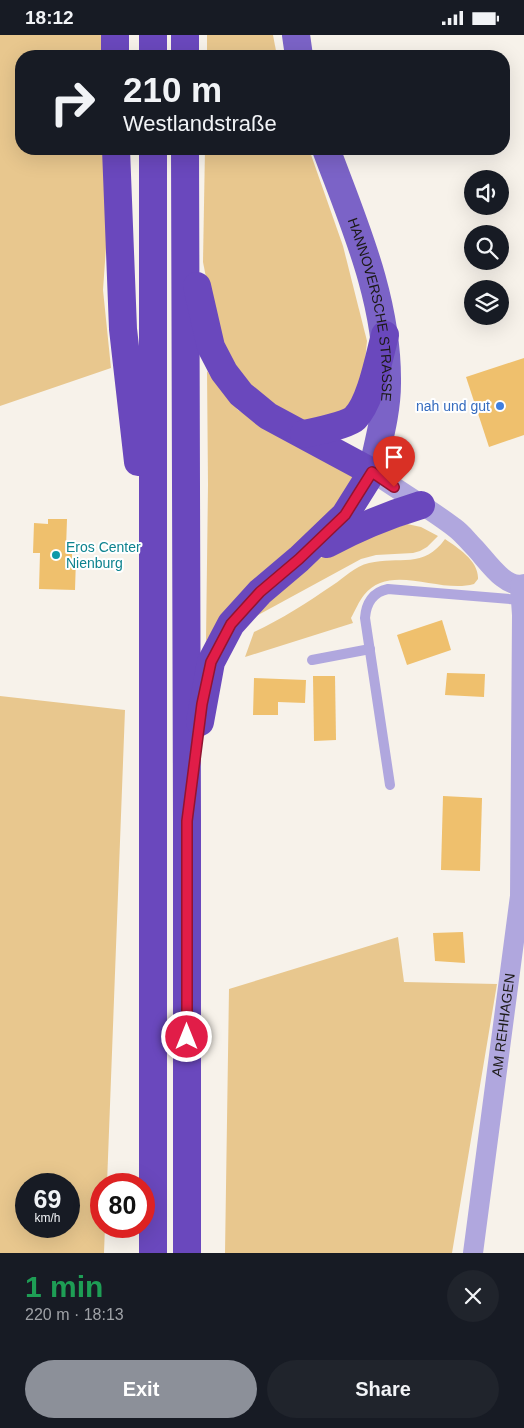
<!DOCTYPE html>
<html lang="en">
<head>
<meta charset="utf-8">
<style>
  body { margin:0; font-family:Helvetica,sans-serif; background:#20242c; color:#f1f3f6; height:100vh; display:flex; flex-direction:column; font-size:19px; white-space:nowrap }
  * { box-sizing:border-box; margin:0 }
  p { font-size:16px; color:#9ea1a6 }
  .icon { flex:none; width:28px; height:28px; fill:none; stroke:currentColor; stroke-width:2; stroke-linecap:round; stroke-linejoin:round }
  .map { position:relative; height:1218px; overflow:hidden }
  .drawer { display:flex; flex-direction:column; background:#171b24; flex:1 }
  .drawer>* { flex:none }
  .guide { position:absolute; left:15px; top:15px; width:495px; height:105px; border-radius:20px; box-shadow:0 5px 20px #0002; background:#171b24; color:#f1f3f6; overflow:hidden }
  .controls { position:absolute; left:464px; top:135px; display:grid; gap:10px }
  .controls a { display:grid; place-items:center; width:45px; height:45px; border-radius:50%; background:#171b24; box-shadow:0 5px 20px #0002; font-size:25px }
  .speed { position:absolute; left:15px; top:1138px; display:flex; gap:10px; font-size:25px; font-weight:700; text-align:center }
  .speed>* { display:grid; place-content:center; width:65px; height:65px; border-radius:50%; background:#171b24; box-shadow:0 5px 20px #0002; line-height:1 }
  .speed small { font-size:12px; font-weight:400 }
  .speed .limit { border:8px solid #d22; background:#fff; color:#111 }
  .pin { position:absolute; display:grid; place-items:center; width:42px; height:42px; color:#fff; margin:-51px -21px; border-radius:50% 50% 50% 0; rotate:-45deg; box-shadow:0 0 5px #0007 }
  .pin .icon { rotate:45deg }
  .me { position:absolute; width:55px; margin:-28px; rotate:0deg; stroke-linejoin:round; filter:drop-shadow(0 0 4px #0008) }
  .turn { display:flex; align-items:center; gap:18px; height:105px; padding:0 25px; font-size:22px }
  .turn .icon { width:65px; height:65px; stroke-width:2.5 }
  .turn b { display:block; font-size:35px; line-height:42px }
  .round { display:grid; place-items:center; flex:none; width:52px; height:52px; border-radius:26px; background:#20242c }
  .summary { display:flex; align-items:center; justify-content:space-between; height:85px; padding:0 25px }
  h1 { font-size:30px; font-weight:800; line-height:38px; color:#1e9e55 }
  .primary-button { display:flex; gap:10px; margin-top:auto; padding:10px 25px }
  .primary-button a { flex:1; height:58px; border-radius:30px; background:#8c9099; color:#fff; font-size:20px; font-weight:800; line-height:58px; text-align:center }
  .primary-button a+a { background:#20242c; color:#f1f3f6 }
  .status { display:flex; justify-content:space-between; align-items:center; height:35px; padding:0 25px; background:#171b24; direction:ltr }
  .status svg { height:14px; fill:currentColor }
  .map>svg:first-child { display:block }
  .green { fill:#e8c78e; fill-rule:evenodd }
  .building { fill:#efc06d }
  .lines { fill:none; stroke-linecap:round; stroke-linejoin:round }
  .lane { stroke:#b0a7de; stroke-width:10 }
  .street { stroke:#b0a7de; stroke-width:20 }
  .primary { stroke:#7b63c7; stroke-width:28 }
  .highway { stroke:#6a48bd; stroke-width:28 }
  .route-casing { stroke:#92132f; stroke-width:12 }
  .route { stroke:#e11d48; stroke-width:9 }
  .shop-dot { fill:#3f7fe0; stroke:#fff; stroke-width:2 }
  .culture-dot { fill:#0f9aa8; stroke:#fff; stroke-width:2 }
  .labels { text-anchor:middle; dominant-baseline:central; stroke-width:4; stroke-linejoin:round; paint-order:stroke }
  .street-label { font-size:14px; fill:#1c1a17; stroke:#fff }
  .shop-label { font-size:14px; fill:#366cbe; stroke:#fff; text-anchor:end }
  .culture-label { font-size:14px; fill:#0d838f; stroke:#fff; text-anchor:start }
</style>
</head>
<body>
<div class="status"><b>18:12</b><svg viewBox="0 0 49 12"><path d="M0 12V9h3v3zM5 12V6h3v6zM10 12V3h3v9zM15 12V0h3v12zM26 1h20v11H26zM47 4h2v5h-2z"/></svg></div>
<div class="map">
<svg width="524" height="1218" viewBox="0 0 524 1218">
  <rect width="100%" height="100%" fill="#f7f2ea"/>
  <g class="green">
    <path d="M0 0H120L119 21H21V114H113L103 255 111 333 0 371Z"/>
    <path d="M207 0H273L277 21H207Z"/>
    <path d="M205 114H309L343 211 367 306 362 357 337 383 316 389 295 385 244 347 218 304 203 227Z"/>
    <path d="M207 336 238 375 353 437 355 447 339 472 223 582 206 606 208 450Z"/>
    <path d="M407 489 421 492 438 501 427 512 420 516 413 518 376 520 361 524 249 585 310 529 343 510Z"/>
    <path d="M445 504C458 513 479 526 478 544L474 549C439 559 390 527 364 560 359 566 355 576 351 583L353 588 245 622 254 597C282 584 308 567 333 550 344 543 355 531 369 528 399 521 424 534 445 504Z"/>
    <path d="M0 661 125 675 107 1149H101V1191H105L104 1218H0ZM26 1149H69V1191H26Z"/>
    <path d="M398 902 404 947 497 949 452 1218H225L229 954Z"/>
  </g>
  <g class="building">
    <path d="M524 323V400L489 412 466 342Z"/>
    <path d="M48 484H67L66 514H72V522L76 523 75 555 39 554 40 518H33L34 488 48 489Z"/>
    <path d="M442 585 451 615 407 630 397 600Z"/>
    <path d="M447 638 485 639 484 662 445 660Z"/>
    <path d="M313 641H335L336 705 314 706Z"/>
    <path d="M254 643 306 645 305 668 278 667V680H253Z"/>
    <path d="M443 761 482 763 480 836 441 835Z"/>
    <path d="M463 897 465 928 435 926 433 898Z"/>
  </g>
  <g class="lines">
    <g class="lane">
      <path d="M312 625 370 614"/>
      <path d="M390 750 365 583C366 568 373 557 388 554L521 565"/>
    </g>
    <g class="street">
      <path d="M372 437C399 456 429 473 455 493 462 498 468 506 474 512 486 524 505 555 524 549"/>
      <path id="s1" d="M473 1218 520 861 522 580 520 550"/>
    </g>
    <g class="primary">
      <path d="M296 0 299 21"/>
      <path id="s2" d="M326 114C354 189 388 265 387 348 387 378 378 408 372 437"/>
    </g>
    <g class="highway">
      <path d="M115 0V21"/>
      <path d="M153 21V0"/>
      <path d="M185 21V0"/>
      <path d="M116 114 123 294 138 427"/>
      <path d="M185 114 187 786V1218"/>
      <path d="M197 251 211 312 224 337 241 359 268 381 372 437 345 480 299 524 260 557 231 589 211 627 200 687"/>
      <path d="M304 399C314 397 348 390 355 383 371 367 379 322 385 300"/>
      <path d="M327 509C358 492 388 480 421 470"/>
      <path d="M153 1218V114"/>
    </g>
  </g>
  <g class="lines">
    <g class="route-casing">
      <path id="route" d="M187 1002V786L202 669 211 627 231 589 260 557 299 524 345 480 372 437 394 452"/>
    </g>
    <use href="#route" class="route"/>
  </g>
  <circle class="shop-dot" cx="500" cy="371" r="5"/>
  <circle class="culture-dot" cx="56" cy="520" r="5"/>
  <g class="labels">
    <g class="street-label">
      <text stroke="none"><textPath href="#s2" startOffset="168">HANNOVERSCHE STRASSE</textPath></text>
      <text stroke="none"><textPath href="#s1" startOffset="230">AM REHHAGEN</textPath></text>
    </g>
    <g class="shop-label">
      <text x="490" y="371">nah und gut</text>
    </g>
    <g class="culture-label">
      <text x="66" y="512">Eros Center<tspan x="66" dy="16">Nienburg</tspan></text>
    </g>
  </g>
</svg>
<div class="controls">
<a><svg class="icon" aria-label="sound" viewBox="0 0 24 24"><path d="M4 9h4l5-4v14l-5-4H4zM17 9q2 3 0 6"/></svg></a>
<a><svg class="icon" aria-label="search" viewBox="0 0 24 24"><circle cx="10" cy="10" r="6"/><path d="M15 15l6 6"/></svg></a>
<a><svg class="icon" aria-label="layers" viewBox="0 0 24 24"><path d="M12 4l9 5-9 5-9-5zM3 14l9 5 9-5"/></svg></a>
</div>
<div class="speed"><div>69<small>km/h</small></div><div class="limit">80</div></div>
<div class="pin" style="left:394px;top:452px;background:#d93025"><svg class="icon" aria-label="arrive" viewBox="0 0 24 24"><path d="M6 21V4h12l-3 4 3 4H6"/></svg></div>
<svg class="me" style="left:187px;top:1002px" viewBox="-20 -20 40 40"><circle r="17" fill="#e11d48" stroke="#fff" stroke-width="3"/><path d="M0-11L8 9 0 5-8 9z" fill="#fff"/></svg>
<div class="guide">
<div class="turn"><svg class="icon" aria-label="right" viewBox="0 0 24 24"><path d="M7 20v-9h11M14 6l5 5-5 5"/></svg><div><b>210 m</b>Westlandstraße</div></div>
</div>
</div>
<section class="drawer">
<div class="summary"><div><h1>1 min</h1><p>220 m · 18:13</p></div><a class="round"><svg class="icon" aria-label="close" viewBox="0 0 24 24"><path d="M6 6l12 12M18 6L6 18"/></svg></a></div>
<div class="primary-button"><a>Exit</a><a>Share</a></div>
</section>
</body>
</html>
